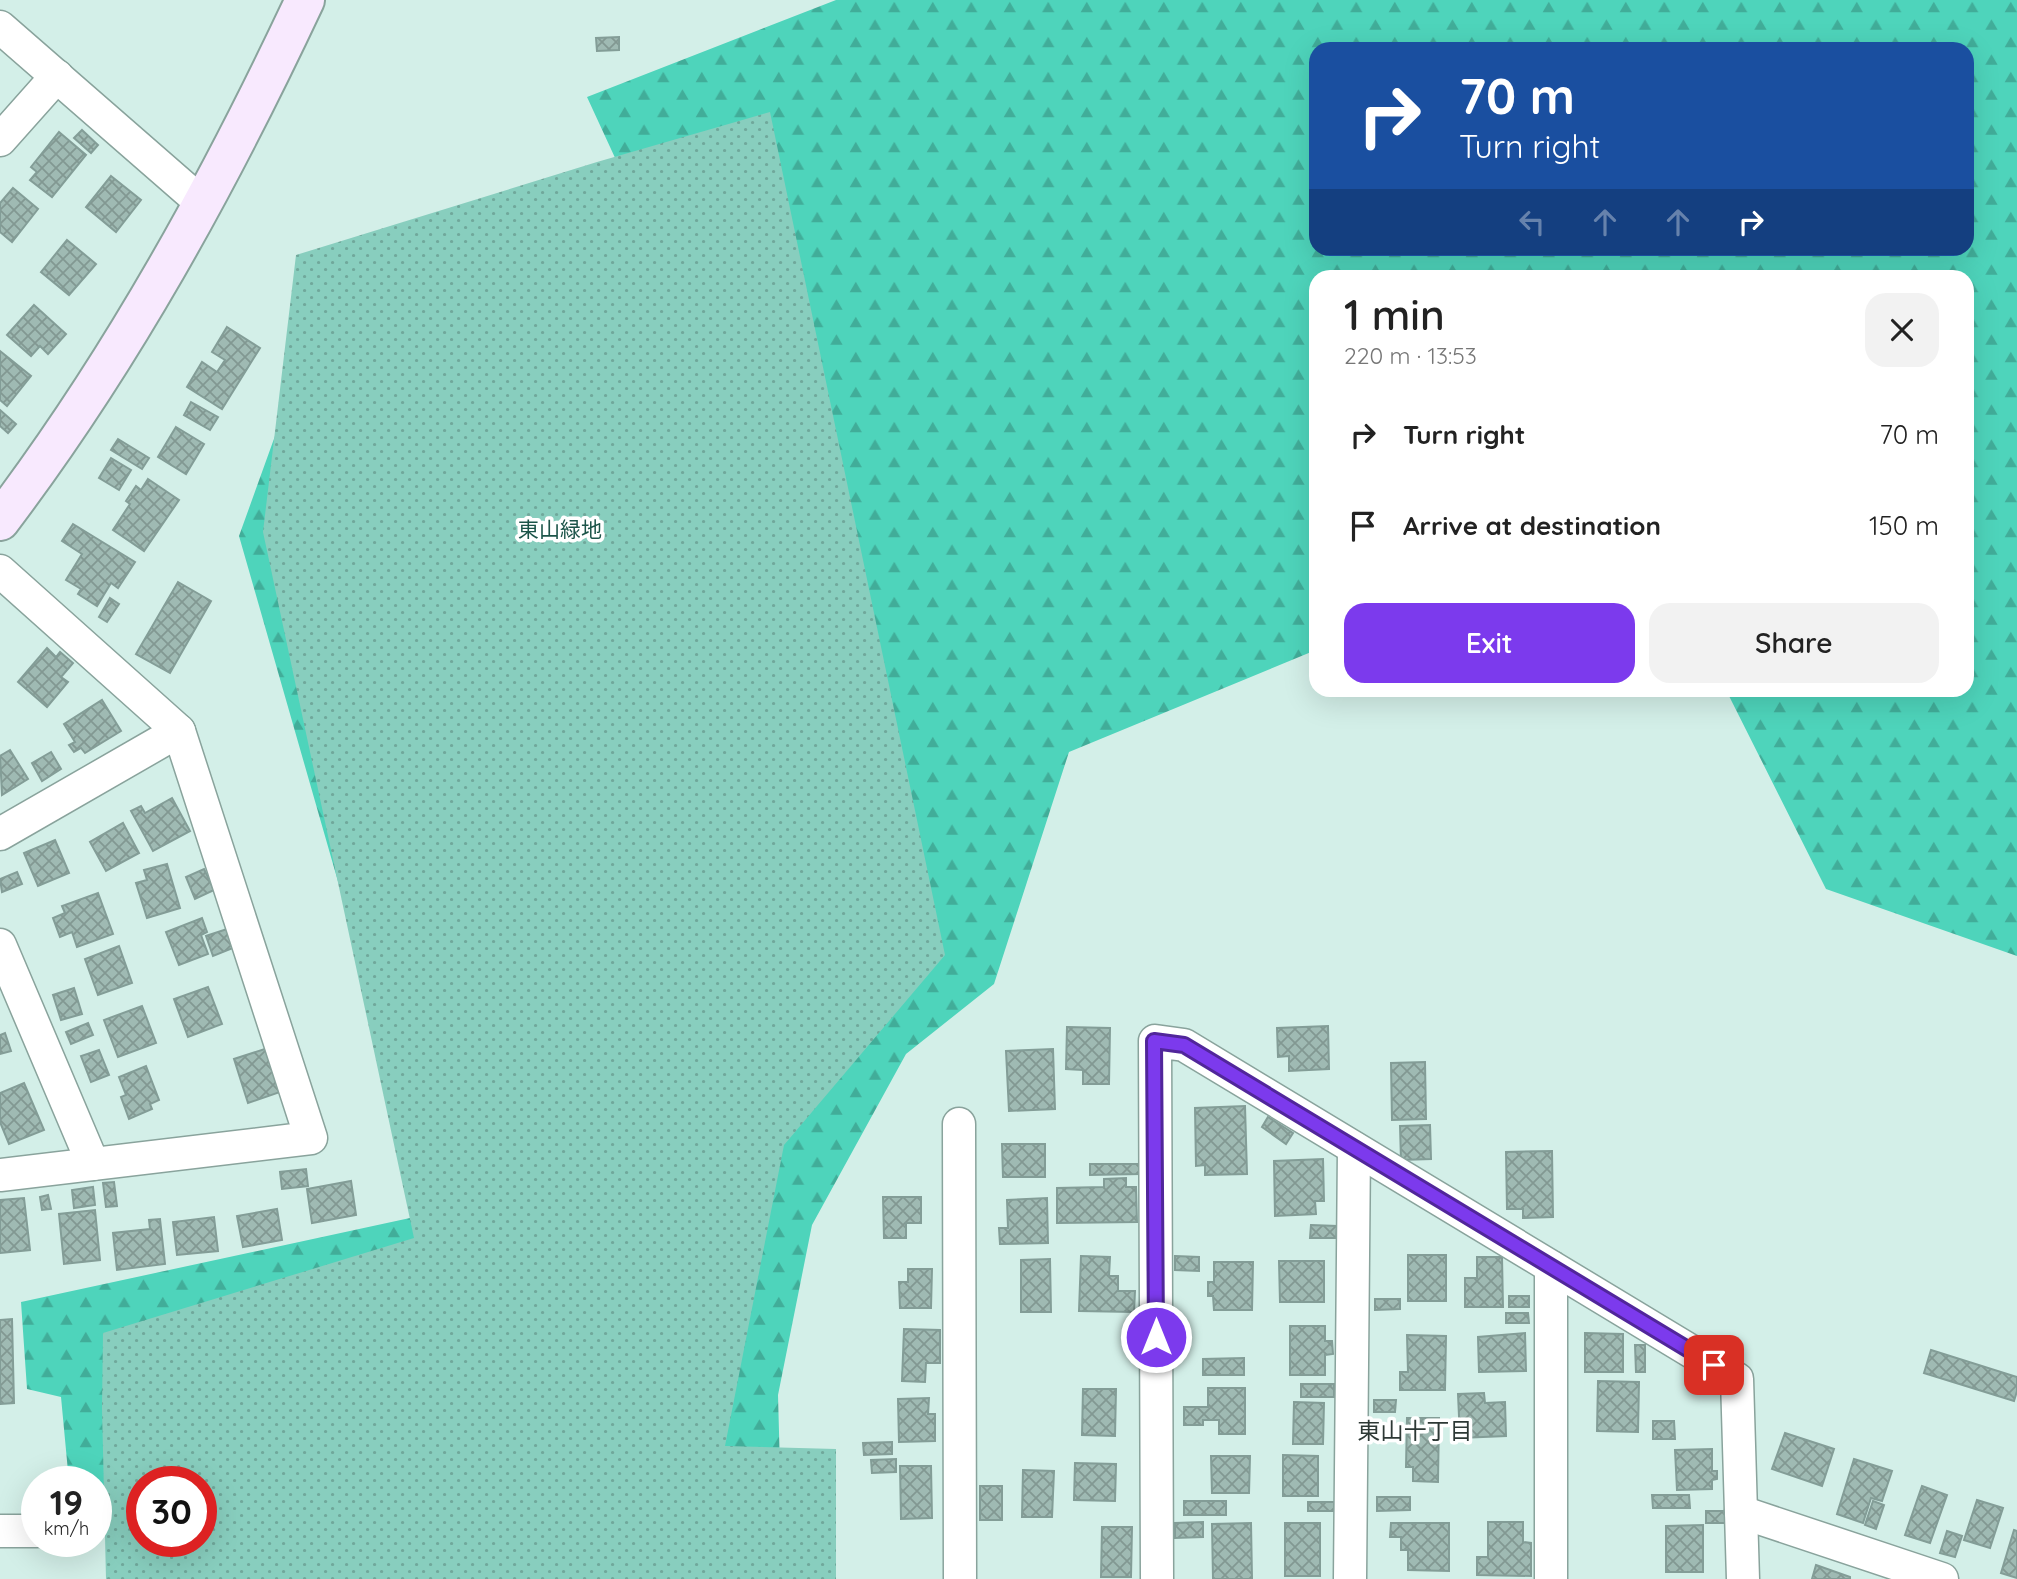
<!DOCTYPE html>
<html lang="en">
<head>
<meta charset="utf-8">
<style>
  body { margin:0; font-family:Quicksand,"Noto Sans JP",sans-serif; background:#f2f2f2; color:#222; height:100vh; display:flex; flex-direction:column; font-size:26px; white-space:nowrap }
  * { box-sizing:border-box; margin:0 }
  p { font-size:23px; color:#767676 }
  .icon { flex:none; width:38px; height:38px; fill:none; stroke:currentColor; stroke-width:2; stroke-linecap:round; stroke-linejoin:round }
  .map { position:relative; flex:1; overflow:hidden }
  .sheet { position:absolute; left:1309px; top:270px; width:665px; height:427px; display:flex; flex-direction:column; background:#fff; border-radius:21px; box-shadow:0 7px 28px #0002 }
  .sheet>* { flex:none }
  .banner { position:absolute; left:1309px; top:42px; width:665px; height:214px; border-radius:21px; box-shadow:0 7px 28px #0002; background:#1a4fa0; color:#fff; overflow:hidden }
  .speed { position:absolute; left:21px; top:1466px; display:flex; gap:14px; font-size:35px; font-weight:700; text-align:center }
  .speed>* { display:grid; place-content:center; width:91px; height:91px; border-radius:50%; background:#fff; box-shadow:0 7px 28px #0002; line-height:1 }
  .speed small { font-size:18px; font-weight:400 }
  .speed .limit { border:10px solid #d22; background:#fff; color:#111 }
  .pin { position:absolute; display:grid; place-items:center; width:60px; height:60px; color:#fff; margin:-30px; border-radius:14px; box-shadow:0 4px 10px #0006 }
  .me { position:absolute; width:77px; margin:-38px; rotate:0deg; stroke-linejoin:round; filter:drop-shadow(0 0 5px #0008) }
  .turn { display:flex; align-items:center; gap:24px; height:147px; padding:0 35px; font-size:32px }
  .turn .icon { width:91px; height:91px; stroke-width:2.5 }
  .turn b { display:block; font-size:49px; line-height:60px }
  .lanes { display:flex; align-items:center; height:66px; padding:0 35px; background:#0003; justify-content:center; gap:35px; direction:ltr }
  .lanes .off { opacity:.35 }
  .round { display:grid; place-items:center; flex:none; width:74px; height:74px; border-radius:21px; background:#f2f2f2 }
  .summary { display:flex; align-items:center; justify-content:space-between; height:119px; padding:0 35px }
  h1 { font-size:42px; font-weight:600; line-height:52px }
  .action { display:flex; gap:14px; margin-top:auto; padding:14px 35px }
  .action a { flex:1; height:80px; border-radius:21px; background:#7c3aed; color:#fff; font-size:28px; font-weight:600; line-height:80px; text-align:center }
  .action a+a { background:#f2f2f2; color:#222 }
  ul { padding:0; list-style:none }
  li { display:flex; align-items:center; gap:21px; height:91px; padding:0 35px }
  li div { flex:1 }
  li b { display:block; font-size:26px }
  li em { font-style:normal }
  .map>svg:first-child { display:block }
  .forest { fill:url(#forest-firs); fill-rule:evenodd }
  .park { fill:url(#park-dots); fill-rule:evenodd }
  .building { fill:url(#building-cross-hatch); stroke:#839d97; stroke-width:2 }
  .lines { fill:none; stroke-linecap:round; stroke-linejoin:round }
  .street-casing { stroke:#89a39c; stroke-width:35 }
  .secondary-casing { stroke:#89a39c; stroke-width:42 }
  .street { stroke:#fff; stroke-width:32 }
  .secondary { stroke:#f8e9fe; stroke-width:38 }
  .route-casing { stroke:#51269a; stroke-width:18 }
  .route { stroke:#7c3aed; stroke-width:12 }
  .labels { text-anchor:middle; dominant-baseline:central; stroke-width:7; stroke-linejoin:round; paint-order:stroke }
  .park-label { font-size:21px; fill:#1c5449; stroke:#fff }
  .neighbourhood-label { font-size:23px; fill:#2d3835; stroke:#fff }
</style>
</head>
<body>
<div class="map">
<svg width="2017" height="1579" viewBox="0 0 2017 1579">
  <defs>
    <pattern id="forest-firs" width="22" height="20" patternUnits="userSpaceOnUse" patternTransform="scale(1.75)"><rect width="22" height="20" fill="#4ed4bb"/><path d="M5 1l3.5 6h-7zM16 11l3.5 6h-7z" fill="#41ad99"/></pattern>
    <pattern id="park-dots" width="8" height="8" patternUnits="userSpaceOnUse" patternTransform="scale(1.75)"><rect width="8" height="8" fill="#88cebe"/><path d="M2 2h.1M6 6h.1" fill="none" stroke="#70a89b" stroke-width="1.8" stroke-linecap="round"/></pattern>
    <pattern id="building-cross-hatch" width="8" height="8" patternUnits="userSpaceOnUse" patternTransform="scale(1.75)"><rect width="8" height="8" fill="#9fbab3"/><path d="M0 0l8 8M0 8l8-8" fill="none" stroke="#829892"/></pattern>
  </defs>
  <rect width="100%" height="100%" fill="#d3efe8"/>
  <path class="forest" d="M836 0H2017V956L1826 889 1726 690H1967V276H1316V650L1069 752 994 984 906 1054 812 1225 778 1395 783 1579H123L121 1513 96 1508V1482H69L61 1397 27 1389 21 1302 433 1213 239 536 337 264 723 392 587 97ZM1316 49H1967V248H1316ZM142 1482H201V1542H142Z"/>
  <path class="park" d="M770 112 945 955 784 1145 725 1446 836 1449V1579H106L102 1408 103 1333 414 1238 263 532 296 255 597 162ZM142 1482H201V1542H142Z"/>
  <g class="building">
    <path d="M619 37V50L597 51 596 38Z"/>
    <path d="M82 130 98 145 91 153 74 138Z"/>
    <path d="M59 132 86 155 52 197 30 180 37 172 31 167Z"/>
    <path d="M111 176 141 200 116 232 86 207Z"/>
    <path d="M13 188 38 209 12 242 0 232V203Z"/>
    <path d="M67 240 96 264 69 295 41 272Z"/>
    <path d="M34 305 66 334 48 354 40 346 31 356 7 335Z"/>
    <path d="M227 327 260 348 222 409 187 387 202 362 217 372 225 360 212 352Z"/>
    <path d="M0 351 31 376 7 406 0 400Z"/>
    <path d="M191 402 218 417 210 430 184 415Z"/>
    <path d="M0 410 16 424 8 433 0 426Z"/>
    <path d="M176 427 204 444 186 474 158 457Z"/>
    <path d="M118 439 149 458 142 469 111 450Z"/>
    <path d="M111 458 131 470 119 490 99 478Z"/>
    <path d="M148 479 179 500 144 551 113 530 130 504 126 501 136 486 141 490Z"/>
    <path d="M73 524 135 562 118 588 111 583 97 606 78 594 81 589 66 580 82 554 62 541Z"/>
    <path d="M178 582 211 601 170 673 136 654Z"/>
    <path d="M110 598 119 604 107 622 99 617Z"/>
    <path d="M47 648 56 657 60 652 73 663 61 677 68 682 47 707 18 682Z"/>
    <path d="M102 700 121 731 85 753 81 748 74 752 69 745 75 742 64 724Z"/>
    <path d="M10 750 28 779 2 795 0 756Z"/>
    <path d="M51 752 61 769 42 781 32 763Z"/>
    <path d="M172 798 190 831 153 851 131 811 141 806 145 813Z"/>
    <path d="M123 823 139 853 106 871 90 842Z"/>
    <path d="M55 840 69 873 38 886 24 853Z"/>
    <path d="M167 864 180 908 147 918 136 883 147 880 144 870Z"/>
    <path d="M204 869 214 890 195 899 186 877Z"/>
    <path d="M17 872 22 884 2 892 0 879Z"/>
    <path d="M98 893 113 934 77 947 72 932 60 937 53 918 65 913 62 906Z"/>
    <path d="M202 918 207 932 201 935 208 954 179 965 166 932Z"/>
    <path d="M227 929 233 948 213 956 206 936Z"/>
    <path d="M119 946 132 983 98 995 85 959Z"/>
    <path d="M208 987 222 1024 188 1037 174 999Z"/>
    <path d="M74 988 82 1014 61 1020 53 995Z"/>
    <path d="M142 1006 156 1043 118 1057 104 1020Z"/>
    <path d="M88 1023 93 1035 71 1044 66 1032Z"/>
    <path d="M1328 1026 1329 1069 1289 1071V1056L1278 1057 1277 1028Z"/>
    <path d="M1067 1027 1110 1028 1109 1084H1083V1070L1066 1069Z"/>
    <path d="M5 1033 11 1051 0 1054V1035Z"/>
    <path d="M268 1048 283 1091 248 1103 234 1059Z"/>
    <path d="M1053 1049 1055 1109 1009 1111 1006 1051Z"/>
    <path d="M99 1050 109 1075 91 1082 81 1056Z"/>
    <path d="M1425 1062 1426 1119 1392 1120 1391 1063Z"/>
    <path d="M146 1066 159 1100 150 1104 152 1109 129 1119 121 1097 126 1095 119 1077Z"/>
    <path d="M24 1083 44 1130 9 1144 0 1122V1093Z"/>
    <path d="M1245 1106 1247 1174 1205 1175V1165L1196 1166 1195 1108Z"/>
    <path d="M1268 1117 1293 1133 1286 1144 1262 1127Z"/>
    <path d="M1430 1125 1431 1159 1401 1160 1400 1126Z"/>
    <path d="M1002 1144H1045V1177H1003Z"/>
    <path d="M1552 1151 1553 1217 1523 1218V1209H1507L1506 1152Z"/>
    <path d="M1323 1159 1324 1201H1315L1316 1214 1275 1216 1274 1161Z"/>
    <path d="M1090 1164H1140V1174L1090 1175Z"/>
    <path d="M306 1169 308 1186 282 1189 280 1172Z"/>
    <path d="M1126 1178V1187H1136L1137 1222 1057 1223V1188L1104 1187V1179Z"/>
    <path d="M351 1181 356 1215 312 1223 307 1189Z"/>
    <path d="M114 1182 117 1206 106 1207 103 1183Z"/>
    <path d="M93 1187 95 1205 74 1208 72 1190Z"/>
    <path d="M48 1195 51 1209 42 1210 40 1197Z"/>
    <path d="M883 1197H921V1223H906V1238H884Z"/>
    <path d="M24 1198 30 1250 0 1253V1200Z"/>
    <path d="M1047 1198 1048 1243 1000 1244 999 1228H1008L1007 1200Z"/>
    <path d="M277 1209 282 1240 243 1247 237 1216Z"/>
    <path d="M95 1210 100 1260 64 1264 59 1214Z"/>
    <path d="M214 1217 218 1251 177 1255 173 1222Z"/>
    <path d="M160 1219 165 1264 117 1270 113 1233 150 1229 149 1220Z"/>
    <path d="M1311 1225 1337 1226 1336 1238H1310Z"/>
    <rect x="1408" y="1255" width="38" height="46"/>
    <path d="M1081 1256 1110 1257 1109 1276H1118V1291H1135L1134 1312 1079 1311Z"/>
    <path d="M1175 1256 1199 1257V1271L1175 1270Z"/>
    <path d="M1477 1257H1502L1503 1307H1465V1278H1477Z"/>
    <path d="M1050 1259 1051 1312H1021V1260Z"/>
    <path d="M1279 1261H1324V1302H1280Z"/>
    <path d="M1214 1262H1253L1252 1310H1214L1213 1296H1208V1282H1214Z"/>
    <path d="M908 1269H932L931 1308H900L899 1282H908Z"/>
    <rect x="1509" y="1296" width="20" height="11"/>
    <path d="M1375 1299H1400V1309L1375 1310Z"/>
    <path d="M1506 1313H1528L1529 1323H1506Z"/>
    <path d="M12 1319 14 1403 0 1404V1320Z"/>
    <path d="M1290 1326H1325V1341H1332L1333 1354 1325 1355V1375H1290Z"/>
    <path d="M904 1329 940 1330V1363H926L925 1382 902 1381Z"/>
    <path d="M1525 1333 1526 1371 1479 1372 1478 1337Z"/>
    <path d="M1585 1333 1623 1334V1372H1585Z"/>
    <path d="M1407 1335 1446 1336 1445 1390H1400V1372H1408Z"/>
    <path d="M1635 1345H1645V1372H1636Z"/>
    <path d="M1931 1350 2017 1377V1391L2014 1401 1924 1373Z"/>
    <path d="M1244 1358V1375H1203V1359Z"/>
    <path d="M1598 1381 1639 1382 1638 1432 1597 1431Z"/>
    <rect x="1301" y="1384" width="33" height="13"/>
    <path d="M1208 1388H1245V1434H1219V1420H1203V1425H1184V1407H1208Z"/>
    <path d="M1083 1389H1116L1115 1436 1082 1435Z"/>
    <path d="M1484 1393 1485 1403 1505 1402 1506 1436 1460 1438 1458 1394Z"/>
    <path d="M929 1398 928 1414H935V1441L899 1442 898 1399Z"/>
    <path d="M1374 1400H1396L1395 1412H1374Z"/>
    <path d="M1294 1402 1324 1403 1323 1444H1293Z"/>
    <path d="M1407 1418H1439L1438 1482 1413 1481V1467H1406Z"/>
    <path d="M1653 1421H1674L1675 1439H1653Z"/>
    <path d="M1785 1433 1834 1449 1822 1486 1772 1469Z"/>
    <path d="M892 1442V1454L864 1455 863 1443Z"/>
    <path d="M1712 1449V1471H1717V1479L1712 1480V1489L1677 1490 1675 1450Z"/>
    <path d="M1283 1455 1318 1456V1496H1283Z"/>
    <path d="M1211 1456H1250L1249 1493H1212Z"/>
    <path d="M896 1459V1472L872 1473 871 1460Z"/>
    <path d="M1854 1459 1892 1471 1882 1501 1871 1498 1863 1523 1837 1514Z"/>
    <path d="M1075 1463 1116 1464 1115 1501 1074 1500Z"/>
    <path d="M900 1466H931L932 1518 901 1519Z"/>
    <path d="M1023 1470 1054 1471 1052 1517H1022Z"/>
    <rect x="980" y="1486" width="22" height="34"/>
    <path d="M1922 1486 1947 1495 1930 1543 1905 1535Z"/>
    <path d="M1652 1495H1689L1690 1508H1653Z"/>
    <path d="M1377 1497H1410V1510L1377 1511Z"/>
    <path d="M1977 1500 2003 1508 1990 1548 1964 1540Z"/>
    <rect x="1184" y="1501" width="42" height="14"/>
    <path d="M1873 1501 1884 1505 1876 1529 1865 1525Z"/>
    <rect x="1308" y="1502" width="26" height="9"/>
    <rect x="1706" y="1511" width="21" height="12"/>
    <path d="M1203 1522V1537L1175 1538V1523Z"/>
    <path d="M1488 1522H1523V1542L1531 1543V1576L1477 1575V1557H1488Z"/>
    <path d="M1251 1523 1252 1579H1213L1212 1524Z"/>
    <rect x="1285" y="1523" width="35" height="53"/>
    <path d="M1391 1523H1449V1571L1408 1570V1550H1401V1537H1390Z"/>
    <path d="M1703 1525V1572H1666V1526Z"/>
    <path d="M1102 1527H1132L1131 1577H1101Z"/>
    <path d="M2014 1530 2017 1531V1578L2001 1573Z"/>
    <path d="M1947 1531 1962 1536 1955 1557 1940 1553Z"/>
    <path d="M1816 1565 1850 1577V1579H1812Z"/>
  </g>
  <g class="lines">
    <g class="street-casing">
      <g id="street">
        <path d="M0 27 203 204"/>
        <path d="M0 140 57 76"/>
        <path d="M0 571 179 731 311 1138 0 1175"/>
        <path d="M0 834 179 731"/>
        <path d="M0 945 93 1164"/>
        <path d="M959 1124 960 1579"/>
        <path d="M1741 1512 1942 1579"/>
        <path d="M0 1531H37"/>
        <path d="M1157 1579 1155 1041 1184 1045 1737 1379 1743 1579"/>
        <path d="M1350 1579 1354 1148"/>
        <path d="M1551 1579V1267"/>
      </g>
    </g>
    <g class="secondary-casing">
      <path id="secondary" d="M0 521C122 360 219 183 305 0"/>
    </g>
    <use href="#street" class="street"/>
    <use href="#secondary" class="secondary"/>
  </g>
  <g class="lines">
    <g class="route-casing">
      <path id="route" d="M1156 1337 1154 1041 1184 1045 1714 1365"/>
    </g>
    <use href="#route" class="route"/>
  </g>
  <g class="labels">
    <g class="park-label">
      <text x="560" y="529">東山緑地</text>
    </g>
    <g class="neighbourhood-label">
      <text x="1415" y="1430">東山十丁目</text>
    </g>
  </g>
</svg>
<div class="speed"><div>19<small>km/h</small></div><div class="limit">30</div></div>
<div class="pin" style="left:1714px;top:1365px;background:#d93025"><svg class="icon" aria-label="arrive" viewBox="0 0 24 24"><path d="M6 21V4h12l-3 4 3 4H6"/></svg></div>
<svg class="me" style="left:1156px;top:1337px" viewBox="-20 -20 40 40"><circle r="17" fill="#7c3aed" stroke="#fff" stroke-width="3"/><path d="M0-11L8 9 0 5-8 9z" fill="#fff"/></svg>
<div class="banner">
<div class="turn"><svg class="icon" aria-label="right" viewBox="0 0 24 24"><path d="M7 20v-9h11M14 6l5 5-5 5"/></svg><div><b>70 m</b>Turn right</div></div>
<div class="lanes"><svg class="icon off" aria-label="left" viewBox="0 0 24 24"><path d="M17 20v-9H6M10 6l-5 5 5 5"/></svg><svg class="icon off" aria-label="ahead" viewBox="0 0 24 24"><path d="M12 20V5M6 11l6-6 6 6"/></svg><svg class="icon off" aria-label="ahead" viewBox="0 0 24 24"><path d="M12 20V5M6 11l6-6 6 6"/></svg><svg class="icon" aria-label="right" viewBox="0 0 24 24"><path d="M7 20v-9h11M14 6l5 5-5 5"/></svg></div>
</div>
<section class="sheet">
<div class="summary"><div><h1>1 min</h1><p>220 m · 13:53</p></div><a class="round"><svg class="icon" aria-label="close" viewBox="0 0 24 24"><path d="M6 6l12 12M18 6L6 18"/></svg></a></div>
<ul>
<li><svg class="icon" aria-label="right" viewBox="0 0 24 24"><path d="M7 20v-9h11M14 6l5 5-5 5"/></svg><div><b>Turn right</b></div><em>70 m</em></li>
<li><svg class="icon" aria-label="arrive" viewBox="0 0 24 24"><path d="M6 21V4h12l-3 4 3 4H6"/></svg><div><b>Arrive at destination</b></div><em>150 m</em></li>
</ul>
<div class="action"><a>Exit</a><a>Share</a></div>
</section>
</div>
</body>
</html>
